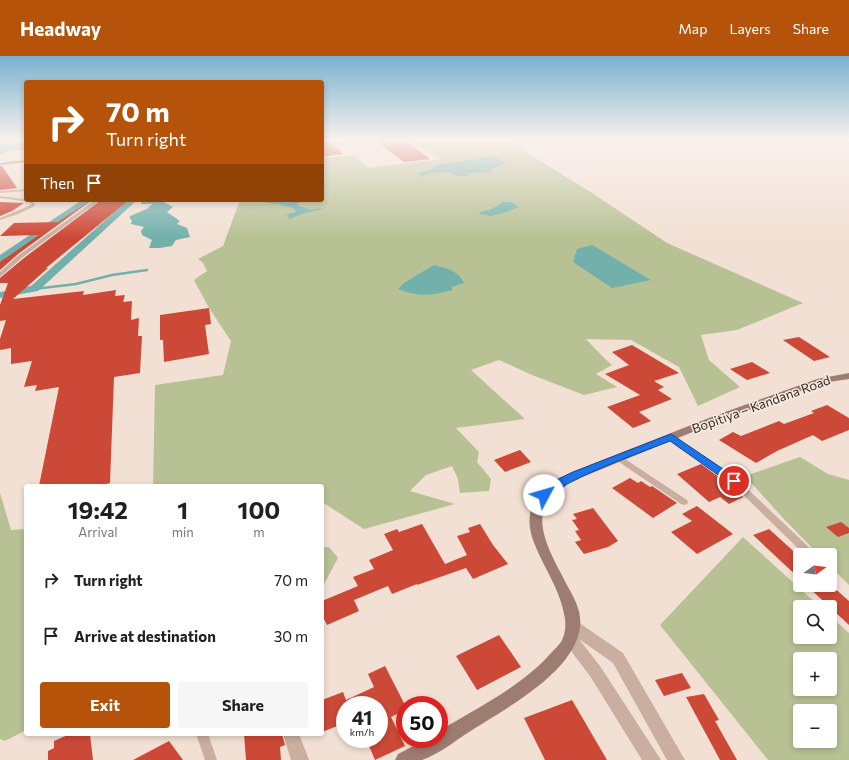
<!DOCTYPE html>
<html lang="en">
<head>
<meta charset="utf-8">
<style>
  body { margin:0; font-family:Commissioner,sans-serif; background:#f6f6f6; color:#202124; height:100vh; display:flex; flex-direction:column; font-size:15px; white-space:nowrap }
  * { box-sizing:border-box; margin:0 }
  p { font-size:13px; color:#757577 }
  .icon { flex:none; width:22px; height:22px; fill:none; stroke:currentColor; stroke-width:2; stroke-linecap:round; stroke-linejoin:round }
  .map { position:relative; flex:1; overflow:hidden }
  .panel { position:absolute; left:24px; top:428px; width:300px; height:252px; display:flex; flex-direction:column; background:#fff; border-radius:4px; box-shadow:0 2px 6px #0003 }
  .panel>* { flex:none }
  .top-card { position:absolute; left:24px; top:24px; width:300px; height:122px; border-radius:4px; box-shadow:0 2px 6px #0003; background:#b45309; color:#fff; overflow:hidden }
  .needle { width:26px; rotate:75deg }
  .fabs { position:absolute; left:793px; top:492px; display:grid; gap:8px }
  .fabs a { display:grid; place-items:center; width:44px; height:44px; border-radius:4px; background:#fff; box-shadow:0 2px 6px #0003; font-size:20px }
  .speed { position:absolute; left:336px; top:640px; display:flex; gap:8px; font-size:20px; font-weight:700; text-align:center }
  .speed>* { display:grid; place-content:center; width:52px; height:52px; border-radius:50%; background:#fff; box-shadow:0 2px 6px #0003; line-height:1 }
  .speed small { font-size:10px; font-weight:400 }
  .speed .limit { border:6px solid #d22; background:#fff; color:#111 }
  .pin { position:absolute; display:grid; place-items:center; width:34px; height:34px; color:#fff; margin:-17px; border:2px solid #fff; border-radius:50%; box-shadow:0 1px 4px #0007 }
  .me { position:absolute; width:44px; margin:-22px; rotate:51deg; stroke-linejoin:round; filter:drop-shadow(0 0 3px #0008) }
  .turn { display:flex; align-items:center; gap:14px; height:84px; padding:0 16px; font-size:18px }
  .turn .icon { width:52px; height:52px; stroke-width:2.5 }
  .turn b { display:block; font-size:28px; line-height:34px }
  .then { display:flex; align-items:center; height:38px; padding:0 16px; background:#0003; gap:8px; font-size:15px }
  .eta { display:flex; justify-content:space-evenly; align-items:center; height:68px; text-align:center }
  .eta b { font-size:24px; font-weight:700; line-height:28px }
  .primary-button { display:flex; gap:8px; margin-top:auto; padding:8px 16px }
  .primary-button a { flex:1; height:46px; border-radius:4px; background:#b45309; color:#fff; font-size:16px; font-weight:700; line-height:46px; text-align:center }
  .primary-button a+a { background:#f6f6f6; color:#202124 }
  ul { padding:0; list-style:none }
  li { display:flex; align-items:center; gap:12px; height:56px; padding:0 16px }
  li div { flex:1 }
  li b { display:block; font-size:15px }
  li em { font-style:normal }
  header { display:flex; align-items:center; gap:24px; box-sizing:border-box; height:56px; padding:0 20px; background:#b45309; color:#fff }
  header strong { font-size:19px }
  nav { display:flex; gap:22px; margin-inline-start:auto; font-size:14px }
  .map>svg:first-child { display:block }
  .green { fill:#b7c194; fill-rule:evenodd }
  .water { fill:#72b0ab }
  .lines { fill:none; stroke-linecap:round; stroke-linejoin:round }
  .stream { stroke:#72b0ab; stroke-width:2.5 }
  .canal { fill:#72b0ab; fill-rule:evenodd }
  .building { fill:#cd4937 }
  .lane { fill:#caaea0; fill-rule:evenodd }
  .street { fill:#caaea0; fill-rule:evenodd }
  .secondary { fill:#9d7c72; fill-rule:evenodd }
  .route { fill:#1a73e8; stroke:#114b97 }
  .labels { text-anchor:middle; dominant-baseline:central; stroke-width:3; stroke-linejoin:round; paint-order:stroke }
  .near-street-label { font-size:13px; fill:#332724; stroke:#f9ebe0 }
</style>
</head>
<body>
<header>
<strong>Headway</strong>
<nav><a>Map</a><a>Layers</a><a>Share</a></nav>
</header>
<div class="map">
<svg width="849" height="704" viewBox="0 0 849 704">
  <rect width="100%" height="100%" fill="#f2e0d4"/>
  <g class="green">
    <path d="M411 84H506L589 135 667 187 803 247 737 274 701 279 709 304 740 331 698 350 679 311 631 284 586 283 605 303 612 309 596 318 617 331 584 339 532 319 499 304 471 314 525 363 456 372 479 396 477 406 491 423 489 435 460 437 458 423 452 410 426 419 410 435 455 448 364 473 322 446V430H153L155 329 223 319 231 285 209 252 194 224 207 215 203 207 198 203 223 190 240 144H322V102L354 99 368 112 442 103Z"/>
    <path d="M800 401 828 418 849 424V529L830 510V499H819L782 461 745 420Z"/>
    <path d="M0 437 11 474 26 473V674L5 685 0 683Z"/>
    <path d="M743 481 820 551H800V581H830V560L849 577V704H768L660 569ZM800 603H830V633H800ZM800 655H830V685H800Z"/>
    <path d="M322 491H329L338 502 322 532Z"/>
  </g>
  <g class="water">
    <path d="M0 84H26V94C19 94 10 93 4 97L5 98 0 99Z"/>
    <path d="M492 100 507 106 490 114 494 116 468 117 469 120H458L449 116 431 117 422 121 417 117 431 114 437 109Z"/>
    <path d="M144 144H165L164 146 173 151 167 156 180 165 177 168 187 172 190 181 176 184 172 190 160 192H149L152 184 142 179 141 175 144 171 131 168 132 164 130 163V160L149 152 148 151 153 148H141V145Z"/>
    <path d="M263 144 290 146 292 144H308L298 147 296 149 311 154 319 152 322 153 305 157 289 163 287 158 296 156 293 152C287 151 284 150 279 148 273 147 268 149 263 144Z"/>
    <path d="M503 146H511L519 151 511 154 510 155 491 160 478 157 492 153Z"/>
    <path d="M592 189 651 224 612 232 573 206 577 193Z"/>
    <path d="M434 209C446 212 459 215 464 227L451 231 453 234C430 239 422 242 398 233L404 227Z"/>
  </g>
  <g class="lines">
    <path class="stream" d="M34 233 76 228 112 219 147 214"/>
    <g class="canal">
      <path d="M82 144H91L3 205 0 206V199Z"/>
      <path d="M128 144H137L38 235 0 242V236L31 230Z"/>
    </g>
  </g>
  <g class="building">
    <path d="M322 84H328L343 98 322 101Z"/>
    <path d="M377 84H405L430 103 404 106 382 90H384Z"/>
    <path d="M0 110H2L17 132 0 134Z"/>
    <path d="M91 144H92L18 198 0 214V206L39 179 0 180 14 167 58 166Z"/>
    <path d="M101 144H129L46 212H48L13 243 84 235 83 239 116 234 115 240 125 239 123 246 132 245 131 264 139 262 138 280H142L140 317 114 321 110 427 98 430H39L59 331 35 335 37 329 24 331 32 305 11 308V292L0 294V283L6 264 0 265V249L8 227H0V222L24 202Z"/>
    <path d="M0 146 24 147 12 155 0 160Z"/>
    <path d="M209 252 211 268 205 269 209 298 164 306 163 284H160V259Z"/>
    <path d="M799 281 830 301 814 305 783 284Z"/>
    <path d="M632 289 679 317 654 325 664 331 658 334 672 343 639 356 651 365 633 372 607 351 640 339 605 318 629 309 612 296Z"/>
    <path d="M752 306 770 317 747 324 730 313Z"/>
    <path d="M827 349 849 362V374L822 385 813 379 777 395 756 407 719 384 733 376 741 380 779 365 784 368 814 357 811 355Z"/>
    <path d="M520 394 531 406 505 416 494 404Z"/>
    <path d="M701 408 735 433 743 441 729 448 720 441 709 446 677 418Z"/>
    <path d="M630 422 638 427 641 425 650 431 652 430 677 447 653 462 612 432Z"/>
    <path d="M697 450 733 478 697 498 671 476 692 465 682 458Z"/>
    <path d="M593 452 618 485 608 491 584 498 575 486 581 484 575 475 579 474 572 464 577 463 573 458Z"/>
    <path d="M841 466 849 472V477L838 481 826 471Z"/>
    <path d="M422 468 445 508 467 499 457 480 470 476 468 472 480 468 493 489 508 508 473 523 466 512 417 529V528L392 538 388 530 354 544 359 555 327 569 322 559V545L358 530 353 521 374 513 369 504 393 494 384 478 397 473 399 476Z"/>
    <path d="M769 473 800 501V523L753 479Z"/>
    <path d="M806 529H831L849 545V569Z"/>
    <path d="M499 579 521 611 477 634 456 600Z"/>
    <path d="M385 610 405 649V654L391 661 405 690 375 704 366 683H379V649H345V667L322 676V644L343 636 346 644 374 631 368 618Z"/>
    <path d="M682 617 691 632 664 640 655 624Z"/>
    <path d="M704 638 719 664 715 665 737 704H720L686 641Z"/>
    <path d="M572 644 607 704H545L524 662Z"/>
    <path d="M70 678H90L93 704H48V695L54 692V685Z"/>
    <path d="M244 678H282L285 689 280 691 281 704H246Z"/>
    <path d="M169 685 183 704H133Z"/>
  </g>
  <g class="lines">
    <g class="lane">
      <path d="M335 84H338L344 89 341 90Z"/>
      <path d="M26 133V135L0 137V135Z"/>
      <path d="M0 140 33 144 35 150 18 158 0 164V162L31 149 30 146 0 142Z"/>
      <path d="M95 144H100L23 201 0 221V216L19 199Z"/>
      <path d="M668 379H674L737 423 814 496 816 499H805L731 427 668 383 667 381Z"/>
      <path d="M619 399 687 444 688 446 687 448 684 449 681 448 616 404 615 402 616 400Z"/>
      <path d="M830 514 833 515 837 520 835 523H830Z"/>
      <path d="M196 678H208L217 704H205Z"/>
    </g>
    <g class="street">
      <path d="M573 564 578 566 623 597 685 704H667L613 607 579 583 600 610 661 704H642L590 620 565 587 563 582 565 577 569 576 566 570 568 566Z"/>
      <path d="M283 678H299L309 704H291Z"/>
    </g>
    <g class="secondary">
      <path d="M26 104V106L0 109V107Z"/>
      <path d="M849 317V323L822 327 722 364 580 422C570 427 557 432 550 441 529 468 556 506 568 531 575 543 582 557 580 571 575 616 505 653 469 676 455 685 439 698 422 704 415 704 403 704 395 704L398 698 427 683H439V675C477 652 521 631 551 597 554 594 558 590 561 586 565 580 566 570 565 563 557 504 485 459 572 416L714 360 817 323Z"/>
    </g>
  </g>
  <linearGradient id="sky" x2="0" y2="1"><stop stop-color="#79b2d0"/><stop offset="0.46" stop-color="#f9f1ec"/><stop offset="1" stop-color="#f9f1ec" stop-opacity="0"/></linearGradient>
  <rect width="849" height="182" fill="url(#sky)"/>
  <path class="route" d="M671 378 738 423 740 425 738 428H731L670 385C637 398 602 410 569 427 561 431 551 445 541 442L539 439 556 424 573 416Z"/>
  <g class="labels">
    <g class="near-street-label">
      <text transform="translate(761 348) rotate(-20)">Bopitiya – Kandana Road</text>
    </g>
  </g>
</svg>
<div class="fabs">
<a><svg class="needle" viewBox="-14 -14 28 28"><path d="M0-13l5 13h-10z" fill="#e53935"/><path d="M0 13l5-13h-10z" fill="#757577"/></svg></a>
<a><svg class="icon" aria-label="search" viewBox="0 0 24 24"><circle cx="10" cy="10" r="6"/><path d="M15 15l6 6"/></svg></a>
<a>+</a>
<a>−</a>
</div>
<div class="speed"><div>41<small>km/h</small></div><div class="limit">50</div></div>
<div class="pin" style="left:734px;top:425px;background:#d93025"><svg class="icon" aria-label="arrive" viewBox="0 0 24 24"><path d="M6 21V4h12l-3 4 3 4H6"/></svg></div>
<svg class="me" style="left:544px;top:439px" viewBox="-20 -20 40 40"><circle r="19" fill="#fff"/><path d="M0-13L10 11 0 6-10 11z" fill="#1a73e8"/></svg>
<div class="top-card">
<div class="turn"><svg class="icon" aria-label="right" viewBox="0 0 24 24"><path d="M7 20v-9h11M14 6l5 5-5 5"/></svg><div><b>70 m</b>Turn right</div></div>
<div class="then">Then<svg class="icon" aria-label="arrive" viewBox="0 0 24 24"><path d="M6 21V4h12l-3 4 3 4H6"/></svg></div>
</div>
<section class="panel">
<div class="eta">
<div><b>19:42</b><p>Arrival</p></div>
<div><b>1</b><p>min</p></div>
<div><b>100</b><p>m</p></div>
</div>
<ul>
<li><svg class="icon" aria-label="right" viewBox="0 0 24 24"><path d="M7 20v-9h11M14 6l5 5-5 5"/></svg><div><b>Turn right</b></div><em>70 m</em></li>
<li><svg class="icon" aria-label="arrive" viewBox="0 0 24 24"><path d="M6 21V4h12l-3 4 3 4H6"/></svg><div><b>Arrive at destination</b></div><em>30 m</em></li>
</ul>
<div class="primary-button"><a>Exit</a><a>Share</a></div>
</section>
</div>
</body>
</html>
